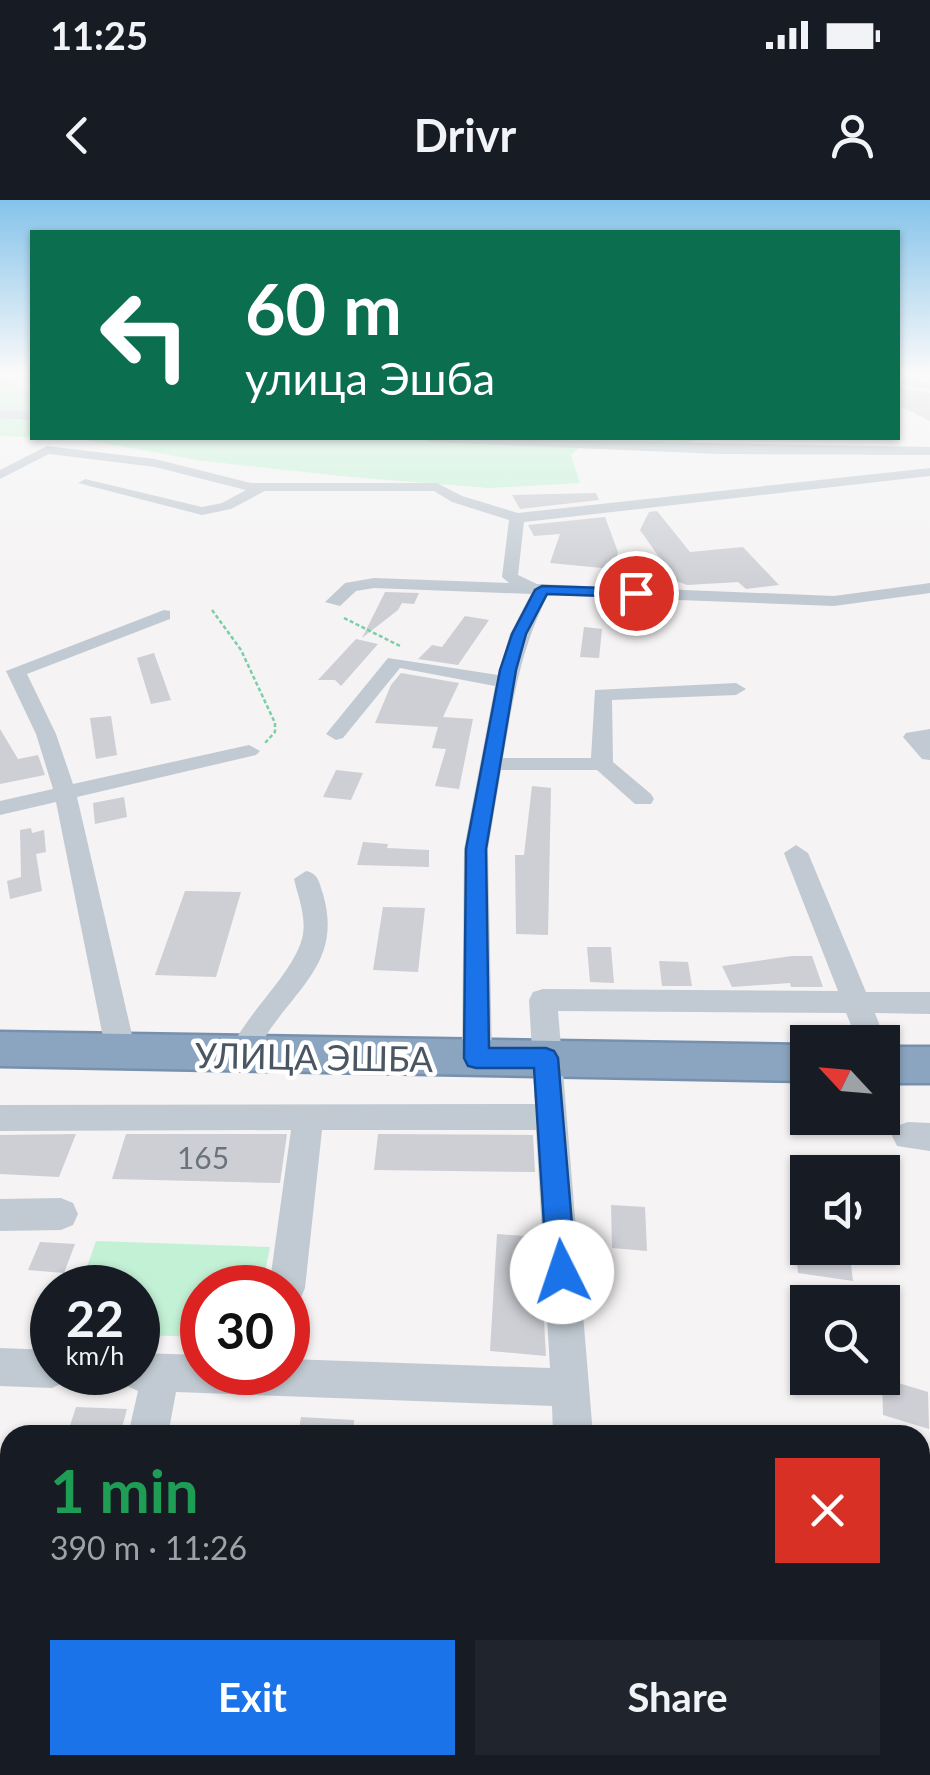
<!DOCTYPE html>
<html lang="en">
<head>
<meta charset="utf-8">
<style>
  body { margin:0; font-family:Lato,sans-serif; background:#20242c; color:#f1f3f6; height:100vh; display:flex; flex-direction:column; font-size:38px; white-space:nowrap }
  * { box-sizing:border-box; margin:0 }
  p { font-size:32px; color:#9ea1a6 }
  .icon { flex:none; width:55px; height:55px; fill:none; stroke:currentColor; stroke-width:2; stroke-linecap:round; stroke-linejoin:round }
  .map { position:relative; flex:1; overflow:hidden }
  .drawer { position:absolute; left:0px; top:1225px; width:930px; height:350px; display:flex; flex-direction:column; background:#171b24; border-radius:30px 30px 0 0; box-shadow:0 2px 8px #0004 }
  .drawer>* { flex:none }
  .hud { position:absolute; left:30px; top:30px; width:870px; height:210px; border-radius:0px; box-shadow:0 2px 8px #0004; background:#0b6e4f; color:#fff; overflow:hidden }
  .needle { width:65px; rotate:296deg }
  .controls { position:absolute; left:790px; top:825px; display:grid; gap:20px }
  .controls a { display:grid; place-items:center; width:110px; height:110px; border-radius:0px; background:#171b24; box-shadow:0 2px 8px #0004; font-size:50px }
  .speed { position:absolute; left:30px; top:1065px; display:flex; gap:20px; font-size:50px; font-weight:700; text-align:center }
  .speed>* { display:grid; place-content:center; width:130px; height:130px; border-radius:50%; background:#171b24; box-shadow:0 2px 8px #0004; line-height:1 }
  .speed small { font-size:25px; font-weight:400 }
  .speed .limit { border:15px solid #d22; background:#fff; color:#111 }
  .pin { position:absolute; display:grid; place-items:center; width:85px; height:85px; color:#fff; margin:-42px; border:5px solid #fff; border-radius:50%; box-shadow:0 2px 10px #0007 }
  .me { position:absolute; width:110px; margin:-55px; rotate:356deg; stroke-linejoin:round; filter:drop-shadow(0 0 8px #0008) }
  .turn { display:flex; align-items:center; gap:35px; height:210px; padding:0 50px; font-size:45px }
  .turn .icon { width:130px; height:130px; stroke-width:2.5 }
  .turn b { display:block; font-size:70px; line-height:85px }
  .round { display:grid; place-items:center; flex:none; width:105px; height:105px; border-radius:0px; background:#20242c }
  .summary { display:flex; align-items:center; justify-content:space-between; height:170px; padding:0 50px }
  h1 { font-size:60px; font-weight:700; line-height:75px; color:#1e9e55 }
  .button { display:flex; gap:20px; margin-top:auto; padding:20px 50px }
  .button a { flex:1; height:115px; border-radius:0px; background:#1a73e8; color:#fff; font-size:40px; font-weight:700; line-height:115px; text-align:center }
  .button a+a { background:#20242c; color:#f1f3f6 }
  .status { display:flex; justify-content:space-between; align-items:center; height:70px; padding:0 50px; background:#171b24; direction:ltr }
  .status svg { height:28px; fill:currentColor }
  header { display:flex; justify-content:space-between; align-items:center; height:130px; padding:0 50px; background:#171b24; font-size:45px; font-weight:700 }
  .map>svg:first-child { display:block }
  .green { fill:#c3f1d5 }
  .building { fill:#cdcfd5 }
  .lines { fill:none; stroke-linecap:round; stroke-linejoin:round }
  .highway-casing { stroke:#7690ad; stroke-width:5 }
  .path { stroke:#7ad0a6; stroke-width:2.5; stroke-dasharray:4 2.5; stroke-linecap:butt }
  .minor { fill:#c1cad2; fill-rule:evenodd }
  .highway { fill:#8ba5c1; fill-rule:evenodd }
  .route { fill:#1a73e8; stroke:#114b97; stroke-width:2.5 }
  .labels { text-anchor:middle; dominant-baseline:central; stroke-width:9; stroke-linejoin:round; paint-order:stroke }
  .number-label { font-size:30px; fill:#6b747e }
  .street-label { font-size:35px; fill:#4a5661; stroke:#fff }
</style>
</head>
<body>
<div class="status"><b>11:25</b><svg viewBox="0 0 49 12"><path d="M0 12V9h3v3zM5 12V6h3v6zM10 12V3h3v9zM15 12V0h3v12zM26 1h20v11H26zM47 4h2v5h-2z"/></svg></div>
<header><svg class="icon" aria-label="back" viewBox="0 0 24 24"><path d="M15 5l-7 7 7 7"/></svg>Drivr<svg class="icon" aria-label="person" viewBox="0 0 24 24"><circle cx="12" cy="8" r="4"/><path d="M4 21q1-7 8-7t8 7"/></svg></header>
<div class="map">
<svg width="930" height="1575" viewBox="0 0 930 1575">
  <rect width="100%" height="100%" fill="#f5f3f3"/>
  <g class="green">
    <path d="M0 172H14L2 175 32 192V238L701 240 669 245 587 241 571 255 580 283 489 288 350 277 203 261 86 240 0 236Z"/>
    <path d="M96 1041 270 1047 262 1087 202 1088V1137L138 1135V1088L80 1087Z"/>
  </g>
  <g class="building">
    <path d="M898 187 930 193V221L898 205Z"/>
    <path d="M596 293 599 300 520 309 512 295Z"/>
    <path d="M657 311 690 352 743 347 779 385 746 389 738 382 687 385 676 381 640 330 649 312Z"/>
    <path d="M605 317 618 352 613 369 550 363 560 334 534 336 528 325Z"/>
    <path d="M385 392 419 393 414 404 402 403 398 410 362 438Z"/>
    <path d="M465 416 489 420 458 465 418 459 432 445 442 447Z"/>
    <path d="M584 427 602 429 599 458 580 457Z"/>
    <path d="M356 439 378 444 341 486 335 480H318Z"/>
    <path d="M154 453 171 500 151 504 137 458Z"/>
    <path d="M401 473 459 483 443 517 473 519 459 589 435 586 446 549 432 548 438 527 375 523 391 485Z"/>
    <path d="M111 516 117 555 96 559 90 518Z"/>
    <path d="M0 529 18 559 38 555 45 575 0 584Z"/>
    <path d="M336 570 363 573 351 600 323 597Z"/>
    <path d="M532 586 551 588 548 735 516 734 515 655H524Z"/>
    <path d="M124 597 127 617 95 624 93 603Z"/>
    <path d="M31 628 32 633 44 630 46 652 36 654 42 691 10 699 7 681 21 677 20 630Z"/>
    <path d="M363 642 388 644 387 648 429 650V667L357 665Z"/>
    <path d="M185 691 241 692 216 777 155 775Z"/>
    <path d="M383 707 425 708 418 772 373 770Z"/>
    <path d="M587 747H611L614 783 590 782Z"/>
    <path d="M792 756H812L823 787H791L790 783 732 787 722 766Z"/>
    <path d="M659 761 688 762 692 786H662Z"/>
    <path d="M76 934 59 977 0 974V935Z"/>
    <path d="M126 934H287L280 983 112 979Z"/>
    <path d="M378 934 533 935 535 972 374 970Z"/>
    <path d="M611 1005 645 1007 647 1051 612 1048Z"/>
    <path d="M497 1034 539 1037 546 1156 490 1151Z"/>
    <path d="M40 1042 75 1044 64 1073 28 1070Z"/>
    <path d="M796 1048H849L853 1081 798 1073Z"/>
    <path d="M882 1178 928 1192 929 1229 883 1215Z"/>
    <path d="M76 1207 127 1209 120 1235H67Z"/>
    <path d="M301 1217 354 1220 353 1235H298Z"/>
  </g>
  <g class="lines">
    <g class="highway-casing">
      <g id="highway">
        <path d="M0 832 808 845V881L0 866Z"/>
        <rect x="882" y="847" width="48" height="36"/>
      </g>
    </g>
    <g class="path">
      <path d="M212 410 241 450 275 523V532L265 543"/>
      <path d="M344 418 402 447"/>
    </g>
    <g class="minor">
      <path d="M903 179 930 183V189L899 184Z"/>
      <path d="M0 210 32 212V220L0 218Z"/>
      <path d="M423 238 930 247V255L719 254 429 242Z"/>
      <path d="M47 246 155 259 251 283H437L462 296 518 313 930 268V276L524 322 518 375 537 384 834 396 930 383V393L834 406 548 395C521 448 513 499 503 558H591L595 490 736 483 746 489 736 495 612 500 613 562 651 594 654 599 651 604H635L597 570H501L488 649 492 858 487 867 477 870 467 867 462 858 464 649 495 486 400 468 343 538 336 540 326 534 388 458 498 475 510 434 531 394 374 388 356 391 340 406 325 402 345 383 374 378 509 383 502 377 509 320 452 302 434 291H265L231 309 202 315 78 283 85 279 202 307 222 303 246 290 155 267 49 254 0 279V270Z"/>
      <path d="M164 410 170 411V419L27 474 56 534 73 584 249 545 260 551 256 555 77 597 136 852 131 860 121 864 111 860 106 852 56 602 0 615V601L53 589 36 534 6 471Z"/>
      <path d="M930 529V560L922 559 903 537 906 533Z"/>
      <path d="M796 645 808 653 866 792H930V814L875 813 886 842 882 850V842H858L846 813 558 811 593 1235H553L552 1206 176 1192 168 1235H128L138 1191 125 1185 119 1172H138V1153L202 1155V1172H288V1159L550 1168 536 930H322L305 1088 300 1100 288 1105V1088H269L291 930 0 931V905L535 904 529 800 533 792 543 789 838 791 784 653Z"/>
      <path d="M306 671C319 674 319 682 323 694 341 756 304 782 271 828 263 839 259 851 253 863L243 867 233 863 228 855C245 813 297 771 303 734 306 716 298 696 294 679Z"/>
      <path d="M908 922 930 923V951L897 946 892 936 897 926Z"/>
      <path d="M61 998 73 1003 78 1014 73 1025 61 1030 0 1031V999Z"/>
      <path d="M0 1148 52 1150V1172H69L65 1182 52 1188 0 1186Z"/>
      <path d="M203 1565H257L261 1575H207Z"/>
      <path d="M565 1565H613L614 1575H566Z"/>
    </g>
    <use href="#highway" class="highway"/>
  </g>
  <linearGradient id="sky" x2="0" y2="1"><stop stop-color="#85c3ea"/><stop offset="0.44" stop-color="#fafafa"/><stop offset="1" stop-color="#fafafa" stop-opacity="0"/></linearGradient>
  <rect width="930" height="392" fill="url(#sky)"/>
  <path class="route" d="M542 386 636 389 643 393 636 397 547 394 526 434 516 470 486 649 489 848H546L554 851 558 858 576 1072 572 1082 562 1086 551 1082 547 1072 534 868H476L468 866 464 858 466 649 500 470 512 434 535 390Z"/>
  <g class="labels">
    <g class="number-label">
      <text x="203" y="957">165</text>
    </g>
    <g class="street-label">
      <text transform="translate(314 856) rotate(1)">УЛИЦА ЭШБА</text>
    </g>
  </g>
</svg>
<div class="controls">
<a><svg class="needle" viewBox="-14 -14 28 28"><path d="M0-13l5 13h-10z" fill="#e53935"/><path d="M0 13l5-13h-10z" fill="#9ea1a6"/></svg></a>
<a><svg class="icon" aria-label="sound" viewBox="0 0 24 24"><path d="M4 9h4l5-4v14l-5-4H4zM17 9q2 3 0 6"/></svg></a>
<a><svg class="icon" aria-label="search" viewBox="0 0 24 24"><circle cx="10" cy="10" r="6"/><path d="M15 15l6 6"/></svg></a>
</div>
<div class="speed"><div>22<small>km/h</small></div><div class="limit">30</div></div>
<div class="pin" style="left:636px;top:393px;background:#d93025"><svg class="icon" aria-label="arrive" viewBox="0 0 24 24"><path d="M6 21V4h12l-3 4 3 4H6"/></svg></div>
<svg class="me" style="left:562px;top:1072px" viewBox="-20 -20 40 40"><circle r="19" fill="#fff"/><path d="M0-13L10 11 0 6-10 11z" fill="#1a73e8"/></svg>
<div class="hud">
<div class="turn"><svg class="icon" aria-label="left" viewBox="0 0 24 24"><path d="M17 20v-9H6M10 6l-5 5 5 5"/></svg><div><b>60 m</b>улица Эшба</div></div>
</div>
<section class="drawer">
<div class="summary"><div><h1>1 min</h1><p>390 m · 11:26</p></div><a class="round" style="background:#d93025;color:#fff"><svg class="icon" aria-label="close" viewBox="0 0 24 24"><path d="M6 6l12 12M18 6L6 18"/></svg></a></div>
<div class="button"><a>Exit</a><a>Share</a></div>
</section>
</div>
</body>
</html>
